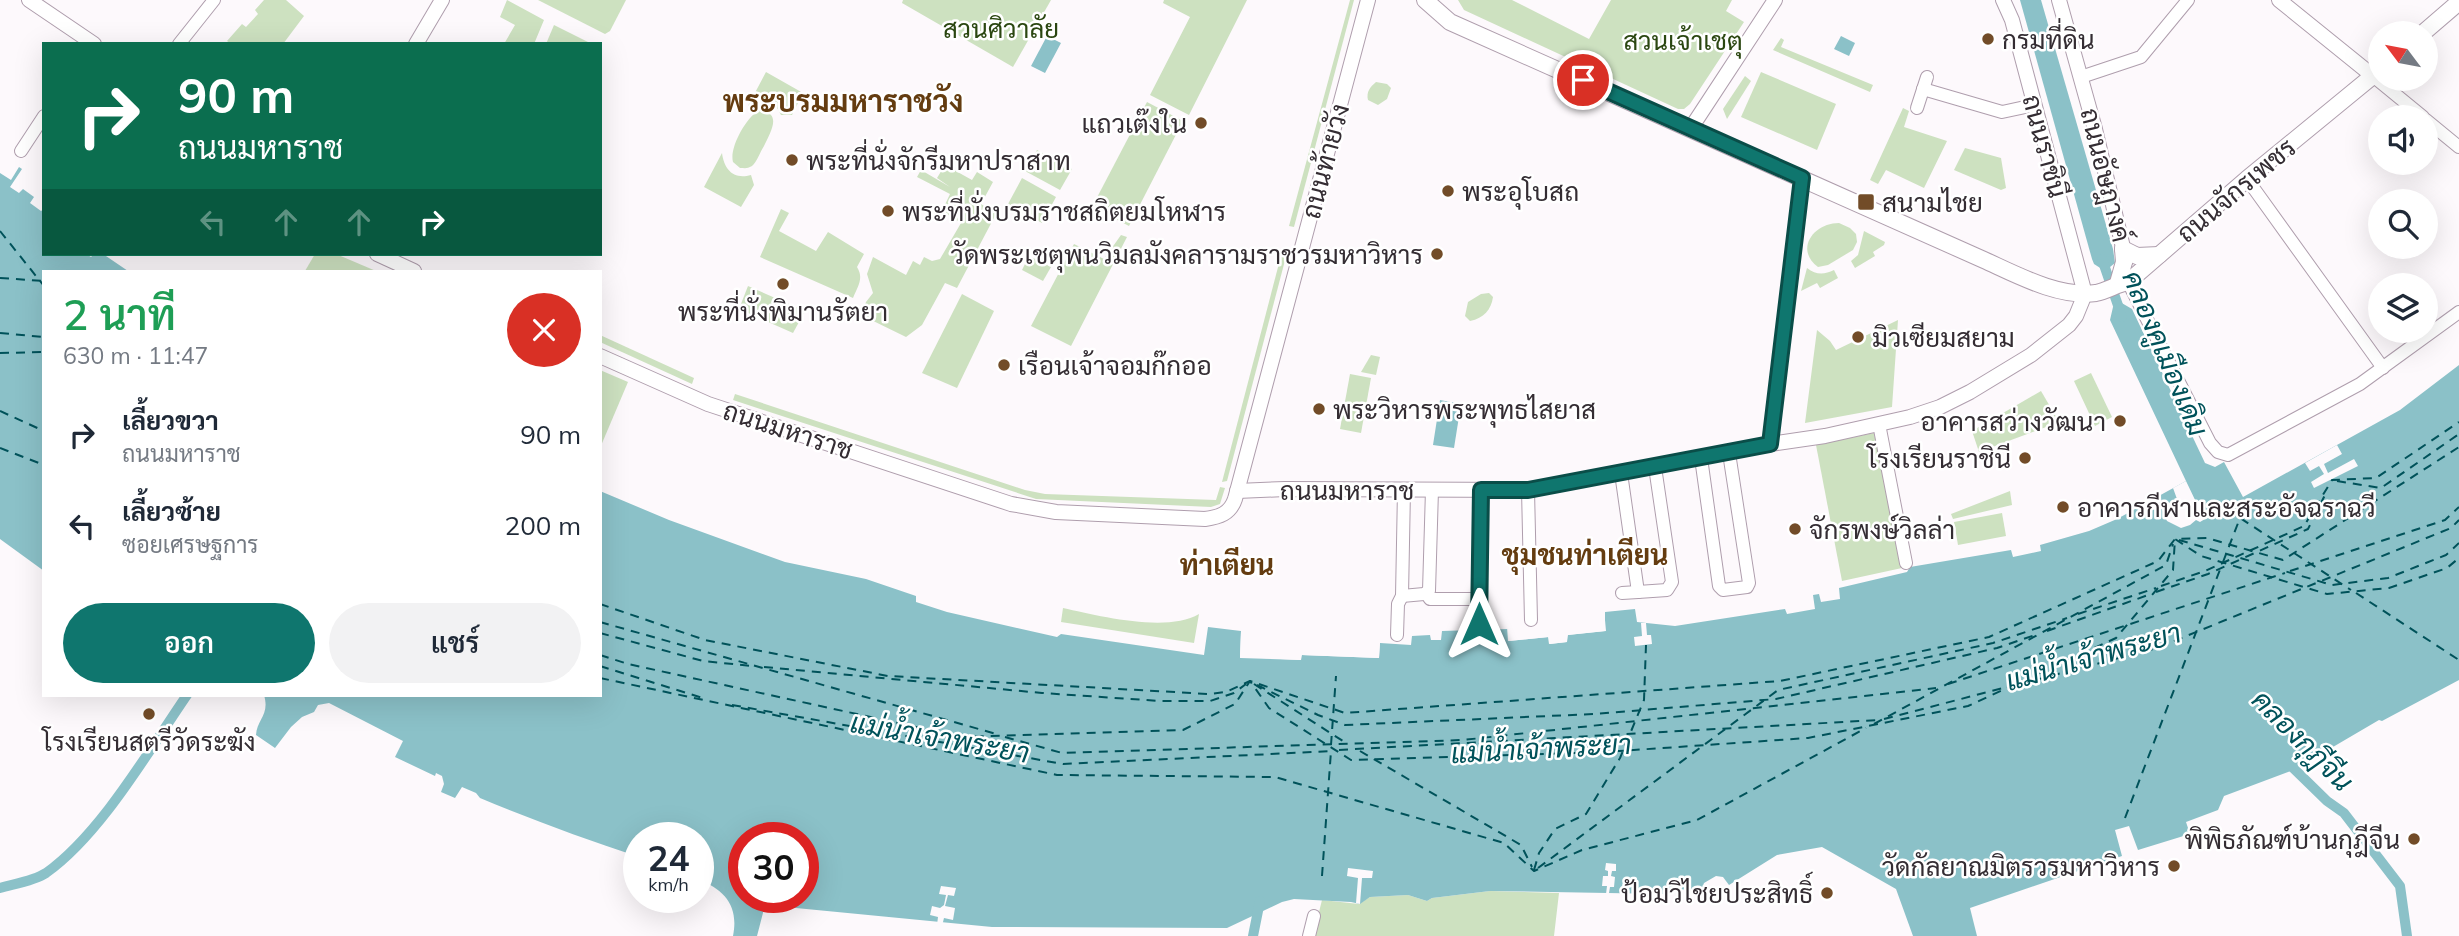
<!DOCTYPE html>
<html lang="th">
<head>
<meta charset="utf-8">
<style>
  body { margin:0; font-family:Mulish,Sarabun,sans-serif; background:#f2f2f3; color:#1f2937; height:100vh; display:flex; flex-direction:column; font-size:26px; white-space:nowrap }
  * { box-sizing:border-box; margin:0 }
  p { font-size:23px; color:#747a83 }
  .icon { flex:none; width:38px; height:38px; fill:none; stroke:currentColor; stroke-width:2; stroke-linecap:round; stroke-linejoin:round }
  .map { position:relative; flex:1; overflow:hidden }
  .sheet { position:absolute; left:42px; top:270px; width:560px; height:427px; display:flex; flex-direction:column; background:#fff; border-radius:0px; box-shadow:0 7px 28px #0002 }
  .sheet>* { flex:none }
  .banner { position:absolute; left:42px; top:42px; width:560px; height:214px; border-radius:0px; box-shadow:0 7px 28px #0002; background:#0b6e4f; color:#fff; overflow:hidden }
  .needle { width:46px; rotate:302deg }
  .fabs { position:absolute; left:2368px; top:21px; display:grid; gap:14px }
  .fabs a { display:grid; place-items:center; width:70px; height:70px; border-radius:50%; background:#fff; box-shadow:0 7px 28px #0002; font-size:35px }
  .speed { position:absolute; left:623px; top:822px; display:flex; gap:14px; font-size:35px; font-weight:700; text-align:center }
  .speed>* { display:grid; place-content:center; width:91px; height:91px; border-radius:50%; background:#fff; box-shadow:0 7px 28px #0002; line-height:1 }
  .speed small { font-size:18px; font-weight:400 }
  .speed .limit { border:10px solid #d22; background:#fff; color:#111 }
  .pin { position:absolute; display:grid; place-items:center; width:60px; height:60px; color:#fff; margin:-30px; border:4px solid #fff; border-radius:50%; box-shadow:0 2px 7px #0007 }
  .me { position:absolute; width:77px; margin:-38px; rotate:0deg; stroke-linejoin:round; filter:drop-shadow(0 0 5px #0008) }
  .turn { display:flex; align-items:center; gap:24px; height:147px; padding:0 21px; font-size:32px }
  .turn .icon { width:91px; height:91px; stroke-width:2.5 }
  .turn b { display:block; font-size:49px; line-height:60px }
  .lanes { display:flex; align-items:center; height:66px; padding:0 21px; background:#0003; justify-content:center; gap:35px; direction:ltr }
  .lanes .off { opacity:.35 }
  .round { display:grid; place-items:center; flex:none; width:74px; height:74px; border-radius:37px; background:#f2f2f3 }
  .head { display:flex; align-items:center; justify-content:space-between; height:119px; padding:0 21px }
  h1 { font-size:42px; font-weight:600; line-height:52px; color:#1e9e55 }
  .button { display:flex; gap:14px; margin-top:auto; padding:14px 21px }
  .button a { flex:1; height:80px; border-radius:42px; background:#0f766e; color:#fff; font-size:28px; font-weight:600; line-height:80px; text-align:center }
  .button a+a { background:#f2f2f3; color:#1f2937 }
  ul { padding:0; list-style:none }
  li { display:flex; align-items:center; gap:21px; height:91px; padding:0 21px }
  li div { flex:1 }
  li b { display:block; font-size:26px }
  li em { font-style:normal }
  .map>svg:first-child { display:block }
  .green { fill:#cde1c0 }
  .water { fill:#8bc1c8; fill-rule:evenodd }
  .pier { fill:#fdf9fc }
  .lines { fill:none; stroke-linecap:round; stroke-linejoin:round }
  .canal { stroke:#8bc1c8; stroke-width:10 }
  .ferry { stroke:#00525a; stroke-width:2; stroke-dasharray:9 7; stroke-linecap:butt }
  .minor-casing { stroke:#af9ead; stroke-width:14 }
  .tertiary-casing { stroke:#af9ead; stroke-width:16 }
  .secondary-casing { stroke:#af9ead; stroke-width:18 }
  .minor { stroke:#fff; stroke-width:12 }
  .tertiary { stroke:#fff; stroke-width:14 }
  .secondary { stroke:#fff; stroke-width:16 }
  .route-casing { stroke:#0a4d48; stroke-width:18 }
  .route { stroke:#0f766e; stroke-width:12 }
  .poi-dot { fill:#724c28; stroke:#fff; stroke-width:2.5 }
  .labels { text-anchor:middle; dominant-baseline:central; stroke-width:5; stroke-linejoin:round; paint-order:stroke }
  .park-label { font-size:26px; fill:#2b4711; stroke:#fff }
  .poi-label { font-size:26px; fill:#342d33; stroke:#fff; text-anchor:start }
  .street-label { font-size:26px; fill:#342d33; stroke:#fff }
  .water-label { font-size:28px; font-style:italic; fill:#00525a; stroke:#fff }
  .neighbourhood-label { font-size:28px; font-weight:bold; fill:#643c10; stroke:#fff }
  .quarter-label { font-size:30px; font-weight:bold; fill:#643c10; stroke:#fff }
</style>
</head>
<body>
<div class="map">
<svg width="2459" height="936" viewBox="0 0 2459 936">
  <rect width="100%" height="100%" fill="#fdf9fc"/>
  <g class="green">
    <path d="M264 0H286L304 16 283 44H231L227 41 242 24 246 27 258 14 255 10Z"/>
    <path d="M507 0 544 20 534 44H504L515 25 500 17Z"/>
    <path d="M538 0H626L610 31 605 34Z"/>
    <path d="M903 0H1051L1013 67 902 3Z"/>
    <path d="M1164 0H1247L1189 115 1150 95 1190 17 1163 3Z"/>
    <path d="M1350 0H1354L1294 227 1289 226Z"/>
    <path d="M1458 0H1512L1589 39 1611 0H1732L1726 11 1744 22 1690 104 1684 109H1678L1464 10Z"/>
    <path d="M554 25 592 44H546Z"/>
    <path d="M1781 38 1784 40 1781 47 1873 85 1870 92 1773 50Z"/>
    <path d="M766 72 803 93 792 115H781C775 100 761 96 748 106Z"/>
    <path d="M1761 72 1836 104 1817 150 1741 117Z"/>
    <path d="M1745 76 1751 81 1727 119 1723 109Z"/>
    <path d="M1376 82 1387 84 1391 88 1387 99 1378 105 1368 100C1366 92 1370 87 1376 82Z"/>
    <path d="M1147 102 1183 121 1129 226 1092 207Z"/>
    <path d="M1903 108 1909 111 1904 127 1947 141 1924 188 1886 170 1878 184 1870 180Z"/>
    <path d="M758 111C784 111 770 133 764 146 760 152 757 162 752 166 747 169 745 168 740 168L733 162C729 148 746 118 758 111Z"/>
    <path d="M1965 148 2001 158 2006 188 2001 190 1954 170Z"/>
    <path d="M1037 150 1072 169 1060 190 1025 171Z"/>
    <path d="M722 153C724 169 733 180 751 175L754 185 741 207 704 187Z"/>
    <path d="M945 165 972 180 977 172 993 182 981 204 996 214 957 288 945 283 922 325 906 337 861 315 866 302 873 293 867 274 873 257 906 275 913 261 920 265 924 257 932 261 940 259 961 223 942 211 950 194 917 177 921 170 950 187 937 178Z"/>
    <path d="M1022 178 1056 197 1042 223 1008 204Z"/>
    <path d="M781 209 789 213 779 231 816 251 828 232 864 254 857 267C864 278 858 286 853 298L760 257Z"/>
    <path d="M1839 223 1850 228 1856 234 1857 242 1853 250 1828 265 1818 267C1794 249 1814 223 1839 223Z"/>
    <path d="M1864 231 1885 242 1884 245 1873 252 1875 256 1855 268 1851 261 1858 255Z"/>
    <path d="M1121 235 1127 237 1071 346 1031 326 1074 244 1104 259Z"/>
    <path d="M1283 248 1288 249 1227 481 1222 482Z"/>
    <path d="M315 254H336L376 271H305Z"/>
    <path d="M1029 256 1051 267 1043 281 1022 270Z"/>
    <path d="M1807 268C1816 275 1824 275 1834 270L1838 278 1820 288 1817 283 1801 291Z"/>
    <path d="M748 286 805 311 793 333 739 309Z"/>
    <path d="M1489 293 1493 297C1491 310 1484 318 1470 321L1465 316 1468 302 1481 294Z"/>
    <path d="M962 294 994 311 957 388 922 373Z"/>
    <path d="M1898 320 1892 407 1805 423 1817 330 1830 341 1836 350Z"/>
    <path d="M600 335 694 378 692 384 600 342Z"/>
    <path d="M1371 355 1380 357 1376 375 1361 372Z"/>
    <path d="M600 370 628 382 600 448Z"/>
    <path d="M2091 373 2112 417 2095 426 2074 381Z"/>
    <path d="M1350 374 1371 378 1361 433 1340 429Z"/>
    <path d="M2041 391 2058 420 2057 423 1979 452 1972 431Z"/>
    <path d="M735 394 1025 490 1045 494 1216 500 1220 487 1225 488 1220 504 1211 507 1036 499 733 400Z"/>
    <path d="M1874 433 1902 568 1842 581 1816 445Z"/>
    <path d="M2010 491 2012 505 1953 519 1951 514Z"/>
    <path d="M2002 513 2006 536 1958 545 1954 522Z"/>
    <path d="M1063 608C1099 616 1167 633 1199 614L1194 643 1061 622Z"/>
    <path d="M1490 891 1559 893 1554 936H1313L1322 900 1359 904 1370 897 1408 895 1427 901 1432 898Z"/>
  </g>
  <g class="water">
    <path d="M2020 0H2041L2113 249 2115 263 2105 271 2094 264 2092 259Z"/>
    <path d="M1047 36 1061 43 1045 73 1031 66Z"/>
    <path d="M1841 36 1855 43 1849 56 1834 49Z"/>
    <path d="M19 167 22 169 10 187 19 193 23 189 34 197 30 203 41 211 44 209V254H86L91 257 94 254H152L174 271H44V571L0 539V173L11 180Z"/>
    <path d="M2120 302 2132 309 2205 463 2215 467 2224 462 2243 497 2400 410 2459 365V680L2382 721 2379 720 2321 754 2307 765 2224 796 2218 810 2186 822 2190 834 2138 850 2129 826 2115 830 2122 856 1970 908 1977 936H1913L1896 889 1822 847 1777 855 1729 885 1723 877 1716 876 1704 883 1702 889 1663 890V894L1490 891 1432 898 1427 901 1408 895 1370 897 1360 904 1351 902 1294 899 1282 902 1227 928 992 927 765 905 757 936H733C739 906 725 890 698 879V838H639V857C585 839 532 820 480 798L476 793 462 787 455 798 441 792 444 784 442 776 436 773 435 776 395 757 403 741 329 703 318 705 314 712 302 717 291 727 275 748 256 735C257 719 270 715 264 695H600V491L669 520 785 562 866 579 916 596V602L947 612 1057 637 1061 634 1204 655 1208 627 1241 631 1240 657 1301 660V655L1379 658 1380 643 1411 645 1412 636 1430 635 1431 640H1441L1442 631 1508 629 1509 641 1549 637 1550 644 1567 642V635L1605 631V612L1635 609 1637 622 1675 626 1785 609 1787 614 1815 609 1813 595 1819 594 1821 602 1840 599 1839 588 1907 572 1910 567 2011 550 2013 557 2041 551 2040 545 2089 531 2117 519 2186 481 2110 320 2113 307ZM744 838H803V898H744Z"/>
    <path d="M1440 400 1461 404 1454 448 1433 445Z"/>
  </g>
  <g class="pier">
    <path d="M103 254H157L178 271H128Z"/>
    <path d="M2337 445 2342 454 2324 464 2328 473 2354 459 2358 466 2314 488 2311 482 2324 474 2319 466 2310 471 2305 463Z"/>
    <path d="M2186 481 2197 504 2198 513 2203 514 2205 519 2200 522 2196 520 2190 525 2181 528 2167 521 2161 507 2177 499 2173 488Z"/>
    <path d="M1604 609 1606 631 1568 635 1567 642 1549 644 1548 637 1508 641 1507 627 1509 626 1512 638 1549 634 1552 640 1564 639 1566 632 1602 628 1601 612Z"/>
    <path d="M1641 623H1646L1647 635H1651L1652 644 1635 646 1634 637 1642 636Z"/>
    <path d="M1241 631 1244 632 1243 654 1297 657 1301 651 1376 654V643L1380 640 1379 658 1302 655 1301 660 1240 658Z"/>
    <path d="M1606 863 1616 864V871H1612L1611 876 1615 877 1614 887H1610L1609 893 1606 894 1607 886H1602L1603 876H1608V871L1605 870Z"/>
    <path d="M1348 868 1373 871 1372 878H1362L1360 904 1356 903 1358 878 1347 876Z"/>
    <path d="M941 886 956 888 954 896 948 895 945 906 955 908 953 920 944 918 942 926 937 925 938 917 930 915 932 906 940 908 944 905 946 895 939 894Z"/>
  </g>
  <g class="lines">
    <g class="canal">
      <path d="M2102 259 2122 317"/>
      <path d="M2284 759 2327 801 2344 813 2400 886 2407 936"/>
      <path d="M0 888C14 884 34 881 46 873 101 834 149 750 187 695"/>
      <path d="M1253 936 1260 901"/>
    </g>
    <g class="ferry">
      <path d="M0 231 44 286"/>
      <path d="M0 278 44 281"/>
      <path d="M0 333 44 337"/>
      <path d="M0 353 44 352"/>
      <path d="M0 411 44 431"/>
      <path d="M0 448 44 465"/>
      <path d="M2337 481 2381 488 2459 434"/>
      <path d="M2179 540 2332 585 2388 578 2446 555 2459 543"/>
      <path d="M2223 562 2240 518 2351 590"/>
      <path d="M2290 571 2445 520 2459 507"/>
      <path d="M2161 586 2205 571 2304 526 2332 480 2376 478 2459 422"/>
      <path d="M2156 592 2208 574 2308 529 2327 491"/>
      <path d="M2356 593 2459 660"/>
      <path d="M600 604 705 640 888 676 1209 694 1226 692 1250 681 1345 713 1780 681 1989 637 2158 561 2175 539 2207 538 2283 560 2459 447"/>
      <path d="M2078 614 2156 588"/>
      <path d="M600 622 1000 735"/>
      <path d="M2047 631 2151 594"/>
      <path d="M600 633 703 661 752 666"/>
      <path d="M600 655 628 664 962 737 1183 730 1235 704 1250 681 1269 708 1351 760 1605 752 1808 738 1968 706 2116 638 2173 570 2175 539 2201 556 2327 594 2389 588 2447 568 2459 558"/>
      <path d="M600 666 706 699"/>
      <path d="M764 667 1042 693 1160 701H1210L1234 693 1246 684"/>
      <path d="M600 678 1057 775 1275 777 1504 843 1534 871 1582 850 1697 820 1866 728"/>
      <path d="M1254 684 1346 743"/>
      <path d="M1948 684 2285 573"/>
      <path d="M2020 684 2157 648 2451 528 2459 520"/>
      <path d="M1257 685 1318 715 1345 725 1594 714 1776 699 1997 648 2035 635"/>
      <path d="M732 705 1063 764 1334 751"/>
      <path d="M1884 719 2007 687"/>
      <path d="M1874 724 2166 565 2173 544"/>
      <path d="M1005 737 1062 753 1463 740 1936 688"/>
      <path d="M1331 745 1336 676"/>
      <path d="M1339 750 1879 720"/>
      <path d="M1360 751 1521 845 1532 867"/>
      <path d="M2125 818 2221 567"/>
      <path d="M1538 868 1778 690 1993 643 2067 618"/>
      <path d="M1534 870 1539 853 1555 829 1586 814 1620 758 1644 700 1646 645"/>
      <path d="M1322 876 1331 751"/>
    </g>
    <g class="minor-casing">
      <g id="minor">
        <path d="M179 44 214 0"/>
        <path d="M2373 76 2423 117"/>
        <path d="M2081 77 2141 57 2188 0"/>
        <path d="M1923 89 2002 112 2034 105"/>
        <path d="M1917 108 1927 77"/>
        <path d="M2426 120 2459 147"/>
        <path d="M21 151 44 116"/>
        <path d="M2247 179 2383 368"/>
        <path d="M2128 282 2210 443 2218 452 2228 455 2360 384 2459 312"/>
        <path d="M1879 424 1906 563"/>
        <path d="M1770 444 1802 178"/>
        <path d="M1701 458 1719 586 1723 590 1747 587 1749 583 1729 453"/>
        <path d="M1621 473 1638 592 1667 590 1672 582 1655 467"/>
        <path d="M1528 490 1531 620"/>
        <path d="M1426 593 1430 599H1479"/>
        <path d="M1622 593 1638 592"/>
        <path d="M1402 596 1424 594 1429 591 1432 490"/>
        <path d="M1479 624 1481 490"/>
        <path d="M1397 635 1398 604 1402 596 1404 490"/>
        <path d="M1309 936 1314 916"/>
      </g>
    </g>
    <g class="tertiary-casing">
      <g id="tertiary">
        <path d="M29 0 94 44"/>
        <path d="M2059 0 2095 129 2126 260"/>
        <path d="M2279 0 2373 76"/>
        <path d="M416 44 442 0"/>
        <path d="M1691 128 1775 0"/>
        <path d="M377 254 414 271"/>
        <path d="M600 356 708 404 1011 504 1056 512 1205 519C1219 517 1230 514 1235 499L1368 0"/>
        <path d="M1237 491 1285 489 1528 490 1770 444 1825 436 1910 417 1940 407 1970 392 2031 355 2069 325 2076 316 2085 294 2012 20 2003 0"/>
      </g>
    </g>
    <g class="secondary-casing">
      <g id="secondary">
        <path d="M1425 0 1450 22 1984 260C2017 275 2059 298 2096 293 2107 291 2117 284 2128 282L2247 179 2380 70"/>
        <path d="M2423 33 2459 2"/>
        <path d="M2123 249 2137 256 2159 255"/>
        <path d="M2118 283 2124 262 2123 249"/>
      </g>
    </g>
    <use href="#minor" class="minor"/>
    <use href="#tertiary" class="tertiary"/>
    <use href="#secondary" class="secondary"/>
  </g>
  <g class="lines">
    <g class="route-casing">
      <path id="route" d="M1479 624 1481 490H1528L1770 444 1802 178 1583 80"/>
    </g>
    <use href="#route" class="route"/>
  </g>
  <g class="poi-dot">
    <circle cx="1988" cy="39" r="7"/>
    <circle cx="1201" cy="123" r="7"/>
    <circle cx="792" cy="160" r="7"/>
    <circle cx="1448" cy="191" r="7"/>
    <rect x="1857" y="193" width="18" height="18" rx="3.5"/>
    <circle cx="888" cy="211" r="7"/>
    <circle cx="1437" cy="254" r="7"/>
    <circle cx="783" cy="284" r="7"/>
    <circle cx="1858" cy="337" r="7"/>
    <circle cx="1004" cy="365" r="7"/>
    <circle cx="1319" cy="409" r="7"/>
    <circle cx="2120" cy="421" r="7"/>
    <circle cx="2025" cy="458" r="7"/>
    <circle cx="2063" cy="507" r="7"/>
    <circle cx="1795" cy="529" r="7"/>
    <circle cx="149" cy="714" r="7"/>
    <circle cx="2414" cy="839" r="7"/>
    <circle cx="2174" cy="866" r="7"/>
    <circle cx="1827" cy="893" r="7"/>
  </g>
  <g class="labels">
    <g class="park-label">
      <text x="1001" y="28">สวนศิวาลัย</text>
      <text x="1683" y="40">สวนเจ้าเชตุ</text>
    </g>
    <g class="poi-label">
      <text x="2002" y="39">กรมที่ดิน</text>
      <text x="1187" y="123" text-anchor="end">แถวเต๊งใน</text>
      <text x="806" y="160">พระที่นั่งจักรีมหาปราสาท</text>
      <text x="1462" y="191">พระอุโบสถ</text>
      <text x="1882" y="202">สนามไชย</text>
      <text x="902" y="211">พระที่นั่งบรมราชสถิตยมโหฬาร</text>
      <text x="1423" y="254" text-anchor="end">วัดพระเชตุพนวิมลมังคลารามราชวรมหาวิหาร</text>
      <text x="783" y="311" text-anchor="middle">พระที่นั่งพิมานรัตยา</text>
      <text x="1872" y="337">มิวเซียมสยาม</text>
      <text x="1018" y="365">เรือนเจ้าจอมก๊กออ</text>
      <text x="1333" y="409">พระวิหารพระพุทธไสยาส</text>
      <text x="2106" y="421" text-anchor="end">อาคารสว่างวัฒนา</text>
      <text x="2011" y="458" text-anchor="end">โรงเรียนราชินี</text>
      <text x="2077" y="507">อาคารกีฬาและสระอัจฉราฉวี</text>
      <text x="1809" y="529">จักรพงษ์วิลล่า</text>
      <text x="149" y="741" text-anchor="middle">โรงเรียนสตรีวัดระฆัง</text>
      <text x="2400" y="839" text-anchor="end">พิพิธภัณฑ์บ้านกุฎีจีน</text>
      <text x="2160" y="866" text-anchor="end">วัดกัลยาณมิตรวรมหาวิหาร</text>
      <text x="1813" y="893" text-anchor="end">ป้อมวิไชยประสิทธิ์</text>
    </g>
    <g class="street-label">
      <text transform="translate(2045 146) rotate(75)">ถนนราชินี</text>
      <text transform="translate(1325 161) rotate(-75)">ถนนท้ายวัง</text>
      <text transform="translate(2106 175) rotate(76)">ถนนอัษฎางค์</text>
      <text transform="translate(2236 190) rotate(-40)">ถนนจักรเพชร</text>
      <text transform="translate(788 430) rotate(18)">ถนนมหาราช</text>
      <text x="1347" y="490">ถนนมหาราช</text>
    </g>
    <g class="water-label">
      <text transform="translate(2166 353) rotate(67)">คลองคูเมืองเดิม</text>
      <text transform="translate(2093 656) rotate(-16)">แม่น้ำเจ้าพระยา</text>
      <text transform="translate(940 737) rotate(10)">แม่น้ำเจ้าพระยา</text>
      <text transform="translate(2303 740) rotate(45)">คลองกุฎีจีน</text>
      <text transform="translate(1541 748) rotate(-3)">แม่น้ำเจ้าพระยา</text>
    </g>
    <g class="neighbourhood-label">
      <text x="1585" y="554">ชุมชนท่าเตียน</text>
      <text x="1227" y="564">ท่าเตียน</text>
    </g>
    <g class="quarter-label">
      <text x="843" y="101">พระบรมมหาราชวัง</text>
    </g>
  </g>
</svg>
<div class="fabs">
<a><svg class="needle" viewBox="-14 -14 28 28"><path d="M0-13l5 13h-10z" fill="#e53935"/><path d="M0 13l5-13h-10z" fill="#747a83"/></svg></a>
<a><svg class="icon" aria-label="sound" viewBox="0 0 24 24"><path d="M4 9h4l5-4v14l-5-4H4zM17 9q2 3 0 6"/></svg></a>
<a><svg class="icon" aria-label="search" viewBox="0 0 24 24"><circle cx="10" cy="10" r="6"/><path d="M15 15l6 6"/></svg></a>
<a><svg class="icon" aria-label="layers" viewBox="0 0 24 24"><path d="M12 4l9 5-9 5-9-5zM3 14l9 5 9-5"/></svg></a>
</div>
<div class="speed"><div>24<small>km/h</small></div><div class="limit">30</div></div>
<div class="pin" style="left:1583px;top:80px;background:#d93025"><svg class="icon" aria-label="arrive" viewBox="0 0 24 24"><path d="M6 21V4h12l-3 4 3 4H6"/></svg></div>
<svg class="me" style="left:1479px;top:624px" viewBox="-20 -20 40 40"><path d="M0-17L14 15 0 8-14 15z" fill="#0f766e" stroke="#fff" stroke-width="4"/></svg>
<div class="banner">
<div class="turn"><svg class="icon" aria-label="right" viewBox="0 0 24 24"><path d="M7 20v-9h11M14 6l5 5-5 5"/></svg><div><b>90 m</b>ถนนมหาราช</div></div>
<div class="lanes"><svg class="icon off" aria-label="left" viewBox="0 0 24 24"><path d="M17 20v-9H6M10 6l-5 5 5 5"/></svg><svg class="icon off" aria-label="ahead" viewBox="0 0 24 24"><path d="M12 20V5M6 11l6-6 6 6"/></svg><svg class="icon off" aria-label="ahead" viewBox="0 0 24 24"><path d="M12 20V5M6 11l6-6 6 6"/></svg><svg class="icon" aria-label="right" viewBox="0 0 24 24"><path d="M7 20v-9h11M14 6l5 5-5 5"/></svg></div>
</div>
<section class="sheet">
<div class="head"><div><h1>2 นาที</h1><p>630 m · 11:47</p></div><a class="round" style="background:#d93025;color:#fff"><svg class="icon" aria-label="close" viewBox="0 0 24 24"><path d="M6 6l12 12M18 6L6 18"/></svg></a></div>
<ul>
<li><svg class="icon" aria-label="right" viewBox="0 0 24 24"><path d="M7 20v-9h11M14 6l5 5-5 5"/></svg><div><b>เลี้ยวขวา</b><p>ถนนมหาราช</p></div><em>90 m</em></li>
<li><svg class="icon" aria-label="left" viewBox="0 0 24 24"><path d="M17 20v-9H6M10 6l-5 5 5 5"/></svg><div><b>เลี้ยวซ้าย</b><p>ซอยเศรษฐการ</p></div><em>200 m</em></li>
</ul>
<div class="button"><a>ออก</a><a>แชร์</a></div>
</section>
</div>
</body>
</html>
